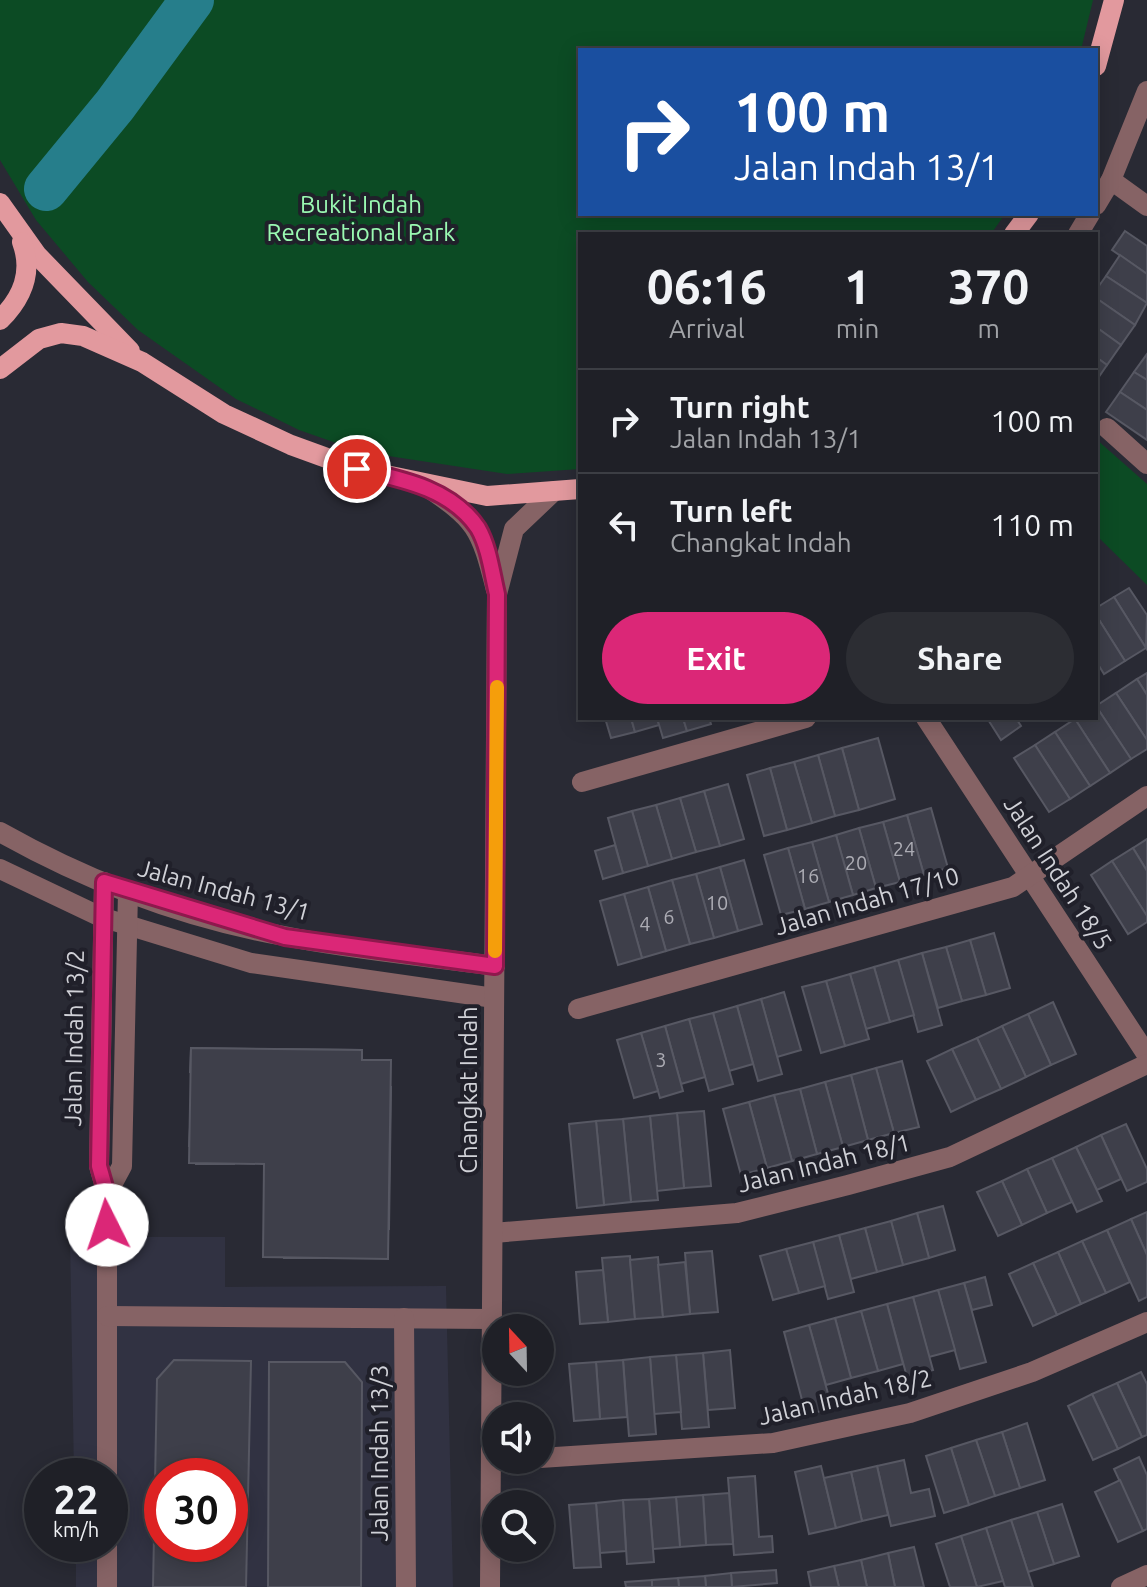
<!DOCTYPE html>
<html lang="en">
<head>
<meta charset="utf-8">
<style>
  body { margin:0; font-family:Ubuntu,sans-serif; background:#2c2d33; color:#f1f3f6; height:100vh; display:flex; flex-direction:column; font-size:30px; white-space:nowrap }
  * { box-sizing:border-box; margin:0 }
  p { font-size:26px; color:#a1a3a7 }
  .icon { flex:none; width:44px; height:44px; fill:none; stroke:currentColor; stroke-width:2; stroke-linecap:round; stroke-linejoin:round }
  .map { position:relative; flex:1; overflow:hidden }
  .side { position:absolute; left:578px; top:232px; width:520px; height:488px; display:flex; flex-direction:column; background:#1f2027; border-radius:0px; box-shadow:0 4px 20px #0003,0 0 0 2px #3c3e44 }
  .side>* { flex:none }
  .top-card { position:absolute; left:578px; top:48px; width:520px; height:168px; border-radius:0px; box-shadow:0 4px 20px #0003,0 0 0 2px #3c3e44; background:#1a4fa0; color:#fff; overflow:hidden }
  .needle { width:52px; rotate:338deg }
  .fabs { position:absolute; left:482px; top:1314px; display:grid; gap:16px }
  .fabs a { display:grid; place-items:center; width:72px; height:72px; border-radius:50%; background:#1f2027; box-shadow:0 4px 20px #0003,0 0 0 2px #3c3e44; font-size:40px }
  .speed { position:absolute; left:24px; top:1458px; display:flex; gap:16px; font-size:40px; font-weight:700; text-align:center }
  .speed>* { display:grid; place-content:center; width:104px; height:104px; border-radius:50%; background:#1f2027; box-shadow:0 4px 20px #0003,0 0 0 2px #3c3e44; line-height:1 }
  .speed small { font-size:20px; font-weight:400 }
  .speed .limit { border:12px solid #d22; background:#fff; color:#111 }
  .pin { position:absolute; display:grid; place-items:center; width:68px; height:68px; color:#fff; margin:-34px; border:4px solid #fff; border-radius:50%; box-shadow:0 2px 8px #0007 }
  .me { position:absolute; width:88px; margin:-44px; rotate:356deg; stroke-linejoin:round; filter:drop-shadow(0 0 6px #0008) }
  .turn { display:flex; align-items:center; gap:28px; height:168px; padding:0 24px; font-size:36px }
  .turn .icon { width:104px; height:104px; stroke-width:2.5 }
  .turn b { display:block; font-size:56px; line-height:68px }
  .eta { display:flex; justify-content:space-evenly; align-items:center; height:136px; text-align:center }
  .eta b { font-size:48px; font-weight:700; line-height:56px }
  .cta { display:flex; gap:16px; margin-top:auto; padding:16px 24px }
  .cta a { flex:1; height:92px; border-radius:48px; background:#db2777; color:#fff; font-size:32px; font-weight:700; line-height:92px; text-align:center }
  .cta a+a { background:#2c2d33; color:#f1f3f6 }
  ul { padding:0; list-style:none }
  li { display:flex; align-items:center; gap:24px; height:104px; padding:0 24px; border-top:2px solid #3c3e44 }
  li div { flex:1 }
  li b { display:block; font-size:30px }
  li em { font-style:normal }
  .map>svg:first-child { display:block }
  .built { fill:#313242; fill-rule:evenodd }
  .green { fill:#0c4b24 }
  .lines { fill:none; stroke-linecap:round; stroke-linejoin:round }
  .river { stroke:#267e8b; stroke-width:44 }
  .building { fill:#3e3f4a; stroke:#575863; stroke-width:2; fill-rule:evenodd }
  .minor { stroke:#866365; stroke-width:20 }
  .major { stroke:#e2999e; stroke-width:20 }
  .route-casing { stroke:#8e194d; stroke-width:20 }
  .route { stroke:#db2777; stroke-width:14 }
  .slow { stroke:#f59e0b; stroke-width:14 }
  .labels { text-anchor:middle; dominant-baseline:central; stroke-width:8; stroke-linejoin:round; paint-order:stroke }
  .number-label { font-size:20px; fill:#acacb4 }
  .park-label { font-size:24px; fill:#9af9b2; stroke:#20202a }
  .street-label { font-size:24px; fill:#d0d1d7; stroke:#20202a }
</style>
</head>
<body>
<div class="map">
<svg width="1147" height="1587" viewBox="0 0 1147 1587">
  <rect width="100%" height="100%" fill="#292a34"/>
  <path class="built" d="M70 1237H225V1287L446 1286 453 1587H76V1544H110V1476H74ZM162 1476H230V1544H162Z"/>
  <g class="green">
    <path d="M0 0H1093L1081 50H580V214H1005L991 234H580V469L507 474 362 452 299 430 236 399 138 330 88 282 36 220 0 160Z"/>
    <path d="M1096 439 1147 484V585L1096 535Z"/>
  </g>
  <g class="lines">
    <path class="river" d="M46 189 115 105 192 0"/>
  </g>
  <g class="building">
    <path d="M1125 231 1147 246V274L1112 250Z"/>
    <path d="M1120 255 1147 274V303L1106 276Z"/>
    <path d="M1106 276 1147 303 1135 325 1096 298V290Z"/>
    <path d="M1096 298 1135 325 1121 345 1096 327Z"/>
    <path d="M1096 327 1121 345 1107 365 1096 357Z"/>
    <path d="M1147 354V380L1134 372Z"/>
    <path d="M1096 357 1107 365 1096 381Z"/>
    <path d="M1134 372 1147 380V410L1120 392Z"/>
    <path d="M1120 392 1147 410V440L1106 412Z"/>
    <path d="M1129 588 1147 615 1146 648 1114 597Z"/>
    <path d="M1114 597 1146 648 1125 661 1096 615V608Z"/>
    <path d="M1096 615 1125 661 1104 674 1096 661Z"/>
    <path d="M1147 673V695L1137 679Z"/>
    <path d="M1137 679 1147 695V740L1116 693Z"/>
    <path d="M1116 693 1147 740V749L1131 759 1096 706Z"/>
    <path d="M1096 706 1131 759 1110 773 1075 719 1096 718Z"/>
    <path d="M605 718H631L635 732 611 738Z"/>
    <path d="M631 718H657L659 725 635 732Z"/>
    <path d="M657 718H683L687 731 663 738Z"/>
    <path d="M683 718H709L711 724 687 731Z"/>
    <path d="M987 718H1016L1021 726 1001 740Z"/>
    <path d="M1075 719 1110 773 1090 786 1055 732Z"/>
    <path d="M1055 732 1090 786 1070 799 1035 745Z"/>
    <path d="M878 738 895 799 859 810 842 748Z"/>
    <path d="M1035 745 1070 799 1049 812 1014 758Z"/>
    <path d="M842 748 859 810 835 816 818 755Z"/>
    <path d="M818 755 835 816 812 823 794 762Z"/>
    <path d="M794 762 812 823 787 830 770 768Z"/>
    <path d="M770 768 787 830 764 836 747 775Z"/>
    <path d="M728 784 744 839 720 846 704 791Z"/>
    <path d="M704 791 720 846 696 852 680 798Z"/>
    <path d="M680 798 696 852 672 859 656 805Z"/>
    <path d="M656 805 672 859 648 866 632 811Z"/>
    <path d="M931 808 948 868 924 875 907 815Z"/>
    <path d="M632 811 648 866 623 873 608 818Z"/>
    <path d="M907 815 924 875 900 882 883 822Z"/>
    <path d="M883 822 900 882 876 888 859 828Z"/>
    <path d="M859 828 876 888 853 895 836 835Z"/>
    <path d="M836 835 853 895 829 902 812 842Z"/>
    <path d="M1147 839V871L1133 848Z"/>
    <path d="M812 842 829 902 805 909 788 848Z"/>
    <path d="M615 845 623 873 603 879 595 851Z"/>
    <path d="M788 848 805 909 781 915 764 855Z"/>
    <path d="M1133 848 1147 871V916L1112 861Z"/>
    <path d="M744 860 762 924 738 931 720 867Z"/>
    <path d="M1112 861 1147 916V922L1128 934 1091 875Z"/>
    <path d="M720 867 738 931 714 938 696 874Z"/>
    <path d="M696 874 714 938 690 944 672 880Z"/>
    <path d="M672 880 690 944 666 951 648 887Z"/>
    <path d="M648 887 666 951 642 958 624 894Z"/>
    <path d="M624 894 642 958 618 965 600 901Z"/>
    <path d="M994 933 1010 988 986 995 970 940Z"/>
    <path d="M970 940 986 995 962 1001 946 947Z"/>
    <path d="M946 947 962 1001 938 1008 922 953Z"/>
    <path d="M922 953 942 1025 918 1032 898 960Z"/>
    <path d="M898 960 914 1015 890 1022 874 967Z"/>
    <path d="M874 967 890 1022 866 1029 850 974Z"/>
    <path d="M850 974 869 1039 845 1046 826 981Z"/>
    <path d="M826 981 845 1046 821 1053 802 987Z"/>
    <path d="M784 992 801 1050 777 1057 761 999Z"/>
    <path d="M761 999 782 1074 758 1081 737 1006Z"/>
    <path d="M1053 1002 1076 1054 1051 1065 1028 1014Z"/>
    <path d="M737 1006 753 1064 729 1071 713 1013Z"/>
    <path d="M713 1013 733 1084 709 1091 689 1019Z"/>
    <path d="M1028 1014 1051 1065 1026 1077 1002 1026Z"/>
    <path d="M689 1019 705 1077 681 1084 665 1026Z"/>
    <path d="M665 1026 683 1091 660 1098 641 1033Z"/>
    <path d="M1002 1026 1026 1077 1001 1089 977 1038Z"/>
    <path d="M641 1033 658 1091 634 1098 617 1040Z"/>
    <path d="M977 1038 1001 1089 976 1100 952 1049Z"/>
    <path d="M191 1048 254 1049 255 1052 278 1053V1049L362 1050V1075H354V1085H342L341 1093H362V1083H381V1087H391L389 1229H360V1237L367 1236V1258H284V1236H290L291 1225H304V1218H319V1206H343V1148H319V1137H309V1106L288 1105 291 1149 266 1146V1152H254V1127H239V1102L235 1101 234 1164H196V1146H189L190 1127H203V1102H217V1084H204V1073L190 1072Z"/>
    <path d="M191 1048 362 1050V1060H391L388 1259 263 1257 264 1164 189 1163Z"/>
    <path d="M952 1049 976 1100 951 1112 927 1061Z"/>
    <path d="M902 1061 919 1127 894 1133 876 1068Z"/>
    <path d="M876 1068 894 1133 868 1140 851 1075Z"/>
    <path d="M851 1075 868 1140 843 1147 825 1082Z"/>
    <path d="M825 1082 843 1147 817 1154 800 1089Z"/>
    <path d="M800 1089 817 1154 792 1161 774 1095Z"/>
    <path d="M774 1095 792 1161 767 1168 749 1102Z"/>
    <path d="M749 1102 767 1168 741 1175 723 1109Z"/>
    <path d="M704 1111 711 1186 684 1188 677 1113Z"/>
    <path d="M677 1113 684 1188 657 1191 650 1116Z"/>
    <path d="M650 1116 658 1200 631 1202 623 1119Z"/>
    <path d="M623 1119 631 1202 604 1205 596 1121Z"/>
    <path d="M596 1121 604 1205 577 1208 569 1124Z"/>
    <path d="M1126 1124 1147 1169V1182L1127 1191 1101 1135Z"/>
    <path d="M1101 1135 1121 1179 1097 1190 1076 1147Z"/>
    <path d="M1076 1147 1102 1201 1077 1212 1052 1158Z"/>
    <path d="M1052 1158 1072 1202 1047 1213 1027 1169Z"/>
    <path d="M1027 1169 1047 1213 1022 1225 1002 1181Z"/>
    <path d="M1002 1181 1022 1225 998 1236 977 1192Z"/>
    <path d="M943 1206 955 1250 929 1258 917 1213Z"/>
    <path d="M1147 1212V1255L1131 1219Z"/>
    <path d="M917 1213 929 1258 903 1265 891 1221Z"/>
    <path d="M1131 1219 1147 1255V1297L1139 1301 1107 1230Z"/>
    <path d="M891 1221 903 1265 877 1272 865 1228Z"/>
    <path d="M865 1228 877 1272 851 1279 839 1235Z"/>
    <path d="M1107 1230 1130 1282 1106 1293 1082 1241Z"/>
    <path d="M839 1235 854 1292 828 1299 813 1242Z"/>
    <path d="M1082 1241 1106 1293 1081 1304 1058 1252Z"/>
    <path d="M813 1242 825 1286 799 1293 786 1249Z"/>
    <path d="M786 1249 799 1293 773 1300 760 1256Z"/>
    <path d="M712 1251 718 1312 690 1314 685 1253Z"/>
    <path d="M1058 1252 1081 1304 1057 1315 1033 1263Z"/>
    <path d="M630 1256 635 1319 608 1322 602 1258Z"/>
    <path d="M658 1257 663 1317 635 1319 630 1260Z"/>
    <path d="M685 1262 690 1314 663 1317 658 1265Z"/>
    <path d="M1033 1263 1057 1315 1033 1326 1009 1274Z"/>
    <path d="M603 1270 608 1322 580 1324 576 1272Z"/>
    <path d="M985 1277 992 1305 972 1310 964 1283Z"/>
    <path d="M964 1283 986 1362 960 1369 938 1290Z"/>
    <path d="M938 1290 955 1350 929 1357 913 1297Z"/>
    <path d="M913 1297 933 1370 907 1377 887 1304Z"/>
    <path d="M887 1304 903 1364 878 1371 861 1311Z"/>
    <path d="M861 1311 878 1371 851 1378 835 1318Z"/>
    <path d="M835 1318 851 1378 826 1385 809 1325Z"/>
    <path d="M809 1325 832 1408 806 1415 784 1332Z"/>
    <path d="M730 1350 735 1408 708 1410 703 1353Z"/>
    <path d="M703 1353 709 1427 682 1429 676 1355Z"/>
    <path d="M676 1355 681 1412 654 1414 650 1357Z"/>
    <path d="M650 1357 656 1434 629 1436 623 1360Z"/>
    <path d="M174 1360 251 1361 246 1587H153L157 1379ZM162 1476H230V1544H162Z"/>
    <path d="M623 1360 627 1417 600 1419 596 1362Z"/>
    <path d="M269 1362H345L362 1382 361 1587H268Z"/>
    <path d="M596 1362 600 1419 574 1421 569 1364Z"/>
    <path d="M1141 1372 1147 1384V1435L1142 1437 1117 1383Z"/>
    <path d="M1117 1383 1142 1437 1118 1449 1092 1394Z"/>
    <path d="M1092 1394 1118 1449 1093 1460 1068 1406Z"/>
    <path d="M1027 1423 1045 1480 1020 1488 1002 1432Z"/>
    <path d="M1002 1432 1020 1488 995 1496 976 1440Z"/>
    <path d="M976 1440 995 1496 969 1505 951 1448Z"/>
    <path d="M951 1448 969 1505 944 1513 926 1456Z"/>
    <path d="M1139 1457 1147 1475V1529L1143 1531 1114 1469Z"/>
    <path d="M904 1460 911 1493 929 1489 935 1516 891 1526 877 1466Z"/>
    <path d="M821 1466 836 1528 809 1534 795 1472Z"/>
    <path d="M877 1466 888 1515 862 1521 851 1472Z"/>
    <path d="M851 1472 862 1521 836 1528 824 1478Z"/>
    <path d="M755 1476 759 1537 772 1536 773 1552 734 1555 728 1478Z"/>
    <path d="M1120 1480 1143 1531 1118 1542 1095 1492Z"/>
    <path d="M729 1493 733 1544 706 1545 703 1495Z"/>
    <path d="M703 1495 706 1545 680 1547 676 1497Z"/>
    <path d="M676 1497 680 1547 653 1549 649 1499Z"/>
    <path d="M649 1499 654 1562 627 1564 623 1500Z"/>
    <path d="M623 1500 626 1551 600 1553 596 1503Z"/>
    <path d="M596 1503 601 1567 574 1568 569 1505Z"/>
    <path d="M1062 1504 1079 1556 1054 1564 1037 1512Z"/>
    <path d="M1037 1512 1054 1564 1028 1572 1011 1520Z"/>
    <path d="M1011 1520 1028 1572 1033 1587H1005L986 1528Z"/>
    <path d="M986 1528 1003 1581 977 1587 961 1536Z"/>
    <path d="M961 1536 977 1587H950L936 1544Z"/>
    <path d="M914 1547 924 1587H895L888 1553Z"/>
    <path d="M888 1553 895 1587H867L861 1560Z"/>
    <path d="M861 1560 867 1587H839L834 1566Z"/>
    <path d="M834 1566 839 1587H811L808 1572Z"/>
    <path d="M776 1570 777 1583 732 1587 731 1573Z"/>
    <path d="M731 1573 732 1587H706L705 1576Z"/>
    <path d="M705 1576 706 1587H679L678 1578Z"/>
    <path d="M678 1578 679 1587H652V1580Z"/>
    <path d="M652 1580V1587H626L625 1582Z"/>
  </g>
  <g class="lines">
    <g class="minor">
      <path d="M1111 180 1147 206"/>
      <path d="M1096 205 1111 180 1147 91"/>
      <path d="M1078 234 1090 214"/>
      <path d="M1107 428 1147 464"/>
      <path d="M422 484C477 520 480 527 496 590"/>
      <path d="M926 718 1147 1055"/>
      <path d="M582 782 806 718"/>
      <path d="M0 832C87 881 185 918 284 936 353 950 425 956 495 966"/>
      <path d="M0 869 101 917 251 963 494 998"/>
      <path d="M104 882 99 1166 107 1194V1476"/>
      <path d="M578 1009 1013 887 1147 796"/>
      <path d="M107 1194 122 1166 128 892"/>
      <path d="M493 1233 737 1213 848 1185 950 1157 1147 1064"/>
      <path d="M107 1316 492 1319"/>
      <path d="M404 1318 406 1587"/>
      <path d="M540 1458 773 1443 910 1413 1032 1372 1147 1322"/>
      <path d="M491 1462 516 1460"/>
      <path d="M107 1544V1587"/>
      <path d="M490 1587 497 594 514 529 554 491"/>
      <path d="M1121 1587 1147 1575"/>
    </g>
    <g class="major">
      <path d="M1096 66 1114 0"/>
      <path d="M0 203 37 255 130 351"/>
      <path d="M1014 234 1029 214"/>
      <path d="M0 320C23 297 33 272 22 242"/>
      <path d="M0 369 39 339 61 333 83 336 142 362 224 414 291 445 357 469 487 496 580 489"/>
    </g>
  </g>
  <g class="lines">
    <g class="route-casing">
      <path id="route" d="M107 1225V1194L99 1166 104 882 285 937 495 966 497 594C492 573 489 547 478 528 451 488 401 479 357 469"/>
    </g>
    <use href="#route" class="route"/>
    <path class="slow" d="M495 951 497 687"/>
  </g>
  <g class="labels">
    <g class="number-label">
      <text x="904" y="848">24</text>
      <text x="856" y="862">20</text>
      <text x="808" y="875">16</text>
      <text x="717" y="902">10</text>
      <text x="669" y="916">6</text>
      <text x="645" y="923">4</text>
      <text x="661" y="1059">3</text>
    </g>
    <g class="park-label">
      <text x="361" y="204">Bukit Indah<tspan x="361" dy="28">Recreational Park</tspan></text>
    </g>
    <g class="street-label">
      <text transform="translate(1058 873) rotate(57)">Jalan Indah 18/5</text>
      <text transform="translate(224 890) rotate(15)">Jalan Indah 13/1</text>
      <text transform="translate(867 901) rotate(-16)">Jalan Indah 17/10</text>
      <text transform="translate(74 1038) rotate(-89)">Jalan Indah 13/2</text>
      <text transform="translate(468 1090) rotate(-90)">Changkat Indah</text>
      <text transform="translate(824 1163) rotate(-14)">Jalan Indah 18/1</text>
      <text transform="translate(845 1397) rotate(-13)">Jalan Indah 18/2</text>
      <text transform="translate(379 1453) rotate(-90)">Jalan Indah 13/3</text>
    </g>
  </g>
</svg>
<div class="fabs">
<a><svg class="needle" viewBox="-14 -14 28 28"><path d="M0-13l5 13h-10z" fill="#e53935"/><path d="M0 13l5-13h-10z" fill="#a1a3a7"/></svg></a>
<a><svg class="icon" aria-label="sound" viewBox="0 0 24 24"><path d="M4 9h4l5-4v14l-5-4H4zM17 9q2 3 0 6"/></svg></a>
<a><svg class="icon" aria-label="search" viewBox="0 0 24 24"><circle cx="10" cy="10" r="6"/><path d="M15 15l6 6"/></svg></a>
</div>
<div class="speed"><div>22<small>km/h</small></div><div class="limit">30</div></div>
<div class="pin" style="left:357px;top:469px;background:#d93025"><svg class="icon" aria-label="arrive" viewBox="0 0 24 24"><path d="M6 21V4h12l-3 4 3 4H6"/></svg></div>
<svg class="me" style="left:107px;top:1225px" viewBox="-20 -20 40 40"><circle r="19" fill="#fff"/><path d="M0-13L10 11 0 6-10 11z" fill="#db2777"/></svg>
<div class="top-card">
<div class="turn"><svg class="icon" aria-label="right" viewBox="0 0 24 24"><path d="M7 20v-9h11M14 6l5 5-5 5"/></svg><div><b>100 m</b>Jalan Indah 13/1</div></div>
</div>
<section class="side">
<div class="eta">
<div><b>06:16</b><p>Arrival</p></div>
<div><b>1</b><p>min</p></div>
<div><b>370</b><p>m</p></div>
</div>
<ul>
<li><svg class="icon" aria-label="right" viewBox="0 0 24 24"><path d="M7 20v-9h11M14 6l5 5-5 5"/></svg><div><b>Turn right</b><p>Jalan Indah 13/1</p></div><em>100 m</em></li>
<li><svg class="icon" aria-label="left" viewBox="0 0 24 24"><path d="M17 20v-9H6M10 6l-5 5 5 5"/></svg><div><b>Turn left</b><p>Changkat Indah</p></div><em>110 m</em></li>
</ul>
<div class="cta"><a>Exit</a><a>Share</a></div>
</section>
</div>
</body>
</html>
